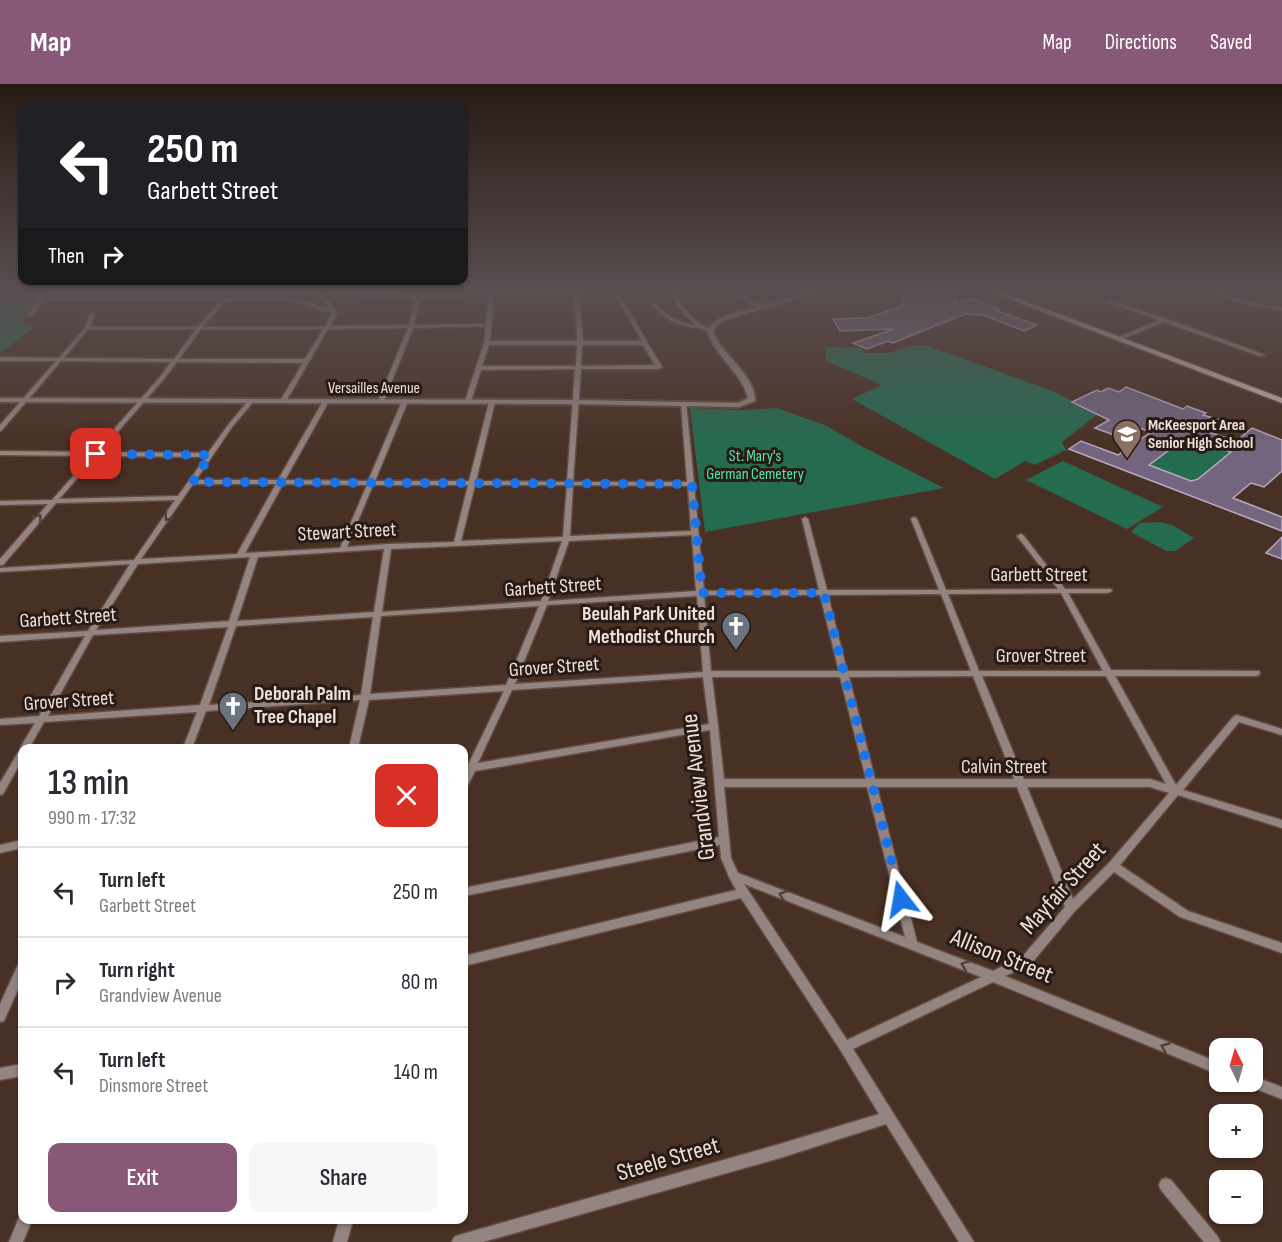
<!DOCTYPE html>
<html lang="en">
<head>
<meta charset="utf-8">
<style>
  body { margin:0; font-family:"Sofia Sans Condensed",sans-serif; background:#f7f7f7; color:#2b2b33; height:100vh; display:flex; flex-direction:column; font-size:22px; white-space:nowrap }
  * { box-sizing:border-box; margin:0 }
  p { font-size:20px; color:#7c7c81 }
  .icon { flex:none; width:33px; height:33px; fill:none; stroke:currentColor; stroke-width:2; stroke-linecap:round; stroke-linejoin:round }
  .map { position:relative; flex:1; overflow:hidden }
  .side { position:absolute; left:18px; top:660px; width:450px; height:480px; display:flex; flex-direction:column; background:#fff; border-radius:12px; box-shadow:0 2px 4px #0004 }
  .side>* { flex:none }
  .hud { position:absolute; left:18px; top:18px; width:450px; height:183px; border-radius:12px; box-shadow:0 2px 4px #0004; background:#202124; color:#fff; overflow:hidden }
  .needle { width:39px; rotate:355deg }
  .buttons { position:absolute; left:1209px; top:954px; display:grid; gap:12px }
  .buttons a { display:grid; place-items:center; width:54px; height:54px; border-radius:12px; background:#fff; box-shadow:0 2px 4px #0004; font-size:30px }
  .pin { position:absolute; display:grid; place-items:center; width:51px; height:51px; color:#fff; margin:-26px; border-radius:12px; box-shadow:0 3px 9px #0006 }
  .me { position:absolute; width:66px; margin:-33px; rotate:346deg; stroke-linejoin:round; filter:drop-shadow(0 0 4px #0008) }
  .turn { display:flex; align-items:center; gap:21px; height:126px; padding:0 30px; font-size:27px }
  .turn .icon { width:78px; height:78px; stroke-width:2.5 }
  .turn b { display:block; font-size:42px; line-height:51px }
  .then { display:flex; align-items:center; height:57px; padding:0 30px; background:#0003; gap:12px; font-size:22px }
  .round { display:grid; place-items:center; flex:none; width:63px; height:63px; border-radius:12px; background:#f7f7f7 }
  .overview { display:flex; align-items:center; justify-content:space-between; height:102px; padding:0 30px }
  h1 { font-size:36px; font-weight:600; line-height:45px }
  .button { display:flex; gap:12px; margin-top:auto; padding:12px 30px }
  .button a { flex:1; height:69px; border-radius:12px; background:#875878; color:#fff; font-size:24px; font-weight:600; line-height:69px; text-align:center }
  .button a+a { background:#f7f7f7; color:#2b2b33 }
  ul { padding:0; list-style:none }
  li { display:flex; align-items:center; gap:18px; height:90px; padding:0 30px; border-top:2px solid #e1e1e2 }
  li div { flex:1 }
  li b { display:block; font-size:22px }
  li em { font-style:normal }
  header { display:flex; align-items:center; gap:36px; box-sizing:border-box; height:84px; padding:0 30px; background:#875878; color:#fff }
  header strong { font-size:28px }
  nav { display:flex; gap:33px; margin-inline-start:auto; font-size:21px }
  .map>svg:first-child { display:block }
  .green { fill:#256b50 }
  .building { fill:#73657e; stroke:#b8a9c5; stroke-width:1.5; fill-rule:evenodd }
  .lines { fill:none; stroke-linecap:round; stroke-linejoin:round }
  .minor-casing { stroke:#644c41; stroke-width:3 }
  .tertiary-casing { stroke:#644c41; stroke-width:4 }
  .secondary-casing { stroke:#644c41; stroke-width:3 }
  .minor { fill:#938482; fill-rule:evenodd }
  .tertiary { fill:#938482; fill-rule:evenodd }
  .secondary { fill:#c7afad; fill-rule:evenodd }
  .oneway { stroke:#4d403c }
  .route { stroke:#1a73e8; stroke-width:10; stroke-dasharray:0 18 }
  .labels { text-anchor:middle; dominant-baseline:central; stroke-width:6; stroke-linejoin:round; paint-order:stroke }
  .far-street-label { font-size:16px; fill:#f0dfd8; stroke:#271b16 }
  .far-poi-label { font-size:16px; font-weight:bold; fill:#f0dfd8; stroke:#271b16; text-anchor:start }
  .far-park-label { font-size:16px; fill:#54e6ae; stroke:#271b16 }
  .street-label { font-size:20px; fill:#f0dfd8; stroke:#271b16 }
  .poi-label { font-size:20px; font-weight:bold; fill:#f0dfd8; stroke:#271b16; text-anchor:end }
  .near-street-label { font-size:24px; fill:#f0dfd8; stroke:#271b16 }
</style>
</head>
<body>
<header>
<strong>Map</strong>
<nav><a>Map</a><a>Directions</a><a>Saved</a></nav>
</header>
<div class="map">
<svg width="1282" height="1158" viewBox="0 0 1282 1158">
  <rect width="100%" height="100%" fill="#493024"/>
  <g class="green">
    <path d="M0 207H44L22 238 35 243 0 269Z"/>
    <path d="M913 261H925L1050 306 1098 330 1062 358 1066 366 1035 381 1025 377 995 395 852 315 882 301 826 277V263L860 264 865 269H888Z"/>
    <path d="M690 324 738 326 777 324 827 342 861 362 944 404 705 448Z"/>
    <path d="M1177 349 1241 371 1225 373 1202 392 1208 399 1195 394 1191 397 1149 381Z"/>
    <path d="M1063 377 1163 423 1127 445 1026 396Z"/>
    <path d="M1159 438 1172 441 1194 454 1175 467H1166L1131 448 1140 439Z"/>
  </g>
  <g class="building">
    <path d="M908 207 958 208 954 219 970 214 999 225 995 226 1037 241 1024 247 983 231 965 230 893 259 888 257 867 265 853 259 894 245 840 247 833 235 868 234 902 222Z"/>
    <path d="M1126 303 1183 325 1187 322 1206 329 1203 331 1220 336 1205 347 1236 357 1252 344 1282 356V387L1264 403 1251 399 1233 414 1282 433V447L1069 365 1081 357 1118 371 1151 348 1130 341 1114 351 1095 344 1109 336 1072 318 1097 306 1101 308 1108 304 1119 308ZM1187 353 1231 368 1198 395 1191 397 1149 381Z"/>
    <path d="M1282 453V475L1266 469Z"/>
  </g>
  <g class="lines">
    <g class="minor-casing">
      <g id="minor">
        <path d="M46 207H51L46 214H294L331 225 315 207H320L337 227 336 232 330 242 409 241 415 215 355 216V215L357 214 416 212 417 207H421L420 212 490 209V207H494V209L617 207 662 283 659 285H581L573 398H687L681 319 686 318 694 399 695 400 694 401 704 507 819 506 802 435 805 433 808 435 827 506H939L911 435 914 433 917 435 946 506 1058 505 1017 452 1021 450 1023 451 1065 505H1111L1112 507 1108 509H1068L1111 586 1259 587 1260 589 1259 591 1256 592H1115L1176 701 1234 632 1237 631 1282 645V651L1239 638 1183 706 1282 736V744L1178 711 1120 781 1188 827 1282 859V869L1180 833 1114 788 1075 827 1030 881 1005 892 1220 979V991L993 898 853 965 974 1158H959L886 1040 780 1074 483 1158H452L454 1153 459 1151 780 1060 879 1030 841 967 741 814 464 882V872L736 806 728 791V790L721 774 720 761 464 812V804L719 753 710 646 475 687 467 703 464 704V691L466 685 465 684 468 681 504 607 369 616 358 664H349L360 616 206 627 192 664H183L197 628 44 638 29 664H22V676L3 710 0 711V699L19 667 22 666 20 664 35 639 0 641V635L39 632 85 552 0 558V552L88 547 130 480 0 488V484L134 476 175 416 56 419 3 481H0V475L48 420 0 421V417L52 416 91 372 0 371V367L94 368 160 293 171 278 61 277 2 346 0 347V341L56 277H0V273L59 274 85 244 91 229 95 230 90 243H198L221 216H44L32 232H28V230ZM614 208 642 257H583L579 209ZM575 210 577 257H490L494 212ZM489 212 486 240 414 241 420 214ZM226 216H294L323 227 332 228 325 243H203ZM486 242 484 259 465 317 466 318 471 317 481 286 575 285 567 398 476 397 495 318 492 316 489 318 469 397H375L408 317 405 315 402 317 368 397 285 396 329 317 326 315 323 317 278 396H196L232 343 254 317 251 315 249 316 228 341 208 369 100 368 164 295 177 278 303 279 280 317 283 319 286 317 328 245 408 244 378 317 381 319 384 317 413 244ZM88 245H196L174 275 64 274ZM201 245H323L305 275H179ZM489 261H577L576 282H482ZM582 261H643L655 281 581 282ZM97 372 206 373 178 412 59 415ZM193 400H276L237 470 141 475ZM283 400 367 401 340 464 245 469ZM373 401H468L454 458 388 460 347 463ZM475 401H567L563 453 461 457ZM573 401 688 402 691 447 570 452ZM692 451 696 507 548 517 569 457ZM562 457 541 517 382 528 391 465ZM384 465 374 528 237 537 258 473ZM250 473 229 537 96 546 138 480ZM1061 509 1103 587H979L948 510ZM941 510 971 587H847L828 511ZM704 511H820L839 587H711ZM697 512 703 588 515 600 547 521ZM539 522 506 601 370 610 381 532ZM373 533 361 611 209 621 236 542ZM228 543 200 621 48 632 93 551ZM973 592 1014 695H875L849 593ZM982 592H1106L1166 700 1150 695H1024ZM703 593 709 640 478 679 512 606ZM712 593H840L866 695H724L718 642ZM724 703H867L905 853 738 789 731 774ZM877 703H1017L1065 823 1022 873 993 887 917 858ZM1027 703H1150L1169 709 1109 779 1073 815ZM744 800 981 893 847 956Z"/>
        <path d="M672 207H676C682 226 694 238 712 246V248C707 247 703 245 698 244 678 242 664 235 651 220L655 219C667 231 679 240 696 241 684 232 676 222 672 207Z"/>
        <path d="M726 207H732L765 224 761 225Z"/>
        <path d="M1206 207H1214L1245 217 1282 224V226L1242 219Z"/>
        <path d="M1109 216 1167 235 1265 271 1260 272 1164 238 1120 256H1116V254L1160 236 1107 218V217Z"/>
        <path d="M22 756V764L0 769V761Z"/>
        <path d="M22 880V896L4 937 0 938V920L18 881Z"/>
        <path d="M22 980V992L0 996V984Z"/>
        <path d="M1252 992 1282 1003V1015L1248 1002 1246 998H1252Z"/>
        <path d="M1166 1094 1171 1096 1218 1153 1220 1158H1204L1161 1106 1159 1101 1161 1096Z"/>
        <path d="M22 1130V1136H32L23 1158H9L20 1131Z"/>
        <path d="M339 1136H353L347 1158H333Z"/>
      </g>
    </g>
    <g class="tertiary-casing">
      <path id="tertiary" d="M813 207H823L730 234 718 240 713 247C721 271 756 291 755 317L739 323 576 320 0 318V314L576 316 738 319 748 314C741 287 715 273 707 247L714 238 726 232Z"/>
    </g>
    <g class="secondary-casing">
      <path id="secondary" d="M988 207H998L1282 314V319Z"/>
    </g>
    <use href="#minor" class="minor"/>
    <use href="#tertiary" class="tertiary"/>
    <use href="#secondary" class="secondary"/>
  </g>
  <defs><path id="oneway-chevron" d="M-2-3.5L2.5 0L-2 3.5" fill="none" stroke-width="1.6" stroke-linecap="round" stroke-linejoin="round" transform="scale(1.5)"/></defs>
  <g class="oneway">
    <use href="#oneway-chevron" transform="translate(168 433) rotate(125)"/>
    <use href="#oneway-chevron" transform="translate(38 434) rotate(-50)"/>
    <use href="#oneway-chevron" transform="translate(783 811) rotate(-159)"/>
    <use href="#oneway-chevron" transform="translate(965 881) rotate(-159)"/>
    <use href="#oneway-chevron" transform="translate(1165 963) rotate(-158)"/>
  </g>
  <linearGradient id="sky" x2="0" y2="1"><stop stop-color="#281a14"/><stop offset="0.56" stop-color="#594e50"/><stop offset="1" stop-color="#594e50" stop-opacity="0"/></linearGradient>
  <rect width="1282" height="369" fill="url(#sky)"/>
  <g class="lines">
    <path class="route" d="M96 370 210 371 193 398 692 400 702 509H824L901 815"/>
  </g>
  <defs>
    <g id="school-pin" transform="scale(1.5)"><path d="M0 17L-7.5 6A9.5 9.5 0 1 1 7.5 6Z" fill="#8d6e63" stroke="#271b16"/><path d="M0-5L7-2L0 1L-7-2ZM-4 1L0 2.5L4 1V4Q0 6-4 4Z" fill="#fff"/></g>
    <g id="church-pin" transform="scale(1.5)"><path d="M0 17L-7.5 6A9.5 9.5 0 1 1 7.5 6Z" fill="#6b7280" stroke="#271b16"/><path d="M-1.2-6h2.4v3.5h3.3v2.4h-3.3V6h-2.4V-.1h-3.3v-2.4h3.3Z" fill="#fff"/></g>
  </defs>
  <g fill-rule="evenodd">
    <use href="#school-pin" x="1127" y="350"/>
    <use href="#church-pin" x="736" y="542"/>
    <use href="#church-pin" x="233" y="622"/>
  </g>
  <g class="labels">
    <g class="far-street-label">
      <text x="374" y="304">Versailles Avenue</text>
    </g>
    <g class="far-poi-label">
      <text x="1148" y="341">McKeesport Area<tspan x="1148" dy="18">Senior High School</tspan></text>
    </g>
    <g class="far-park-label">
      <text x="755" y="372">St. Mary's<tspan x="755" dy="18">German Cemetery</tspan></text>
    </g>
    <g class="street-label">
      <text transform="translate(347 448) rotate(-3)">Stewart Street</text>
      <text x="1039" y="491">Garbett Street</text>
      <text transform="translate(553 503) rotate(-4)">Garbett Street</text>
      <text transform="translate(68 534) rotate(-4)">Garbett Street</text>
      <text x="1041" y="572">Grover Street</text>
      <text transform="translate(554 583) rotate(-4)">Grover Street</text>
      <text transform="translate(69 617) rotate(-4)">Grover Street</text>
      <text x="1004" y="683">Calvin Street</text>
    </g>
    <g class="poi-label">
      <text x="715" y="530">Beulah Park United<tspan x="715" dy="23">Methodist Church</tspan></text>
      <text x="254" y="610" text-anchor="start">Deborah Palm<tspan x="254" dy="23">Tree Chapel</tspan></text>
    </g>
    <g class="near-street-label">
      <text transform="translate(698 703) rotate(-97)">Grandview Avenue</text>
      <text transform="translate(1063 804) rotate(-48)">Mayfair Street</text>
      <text transform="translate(1002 872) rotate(22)">Allison Street</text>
      <text transform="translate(668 1075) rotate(-16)">Steele Street</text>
    </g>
  </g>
</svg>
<div class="buttons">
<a><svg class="needle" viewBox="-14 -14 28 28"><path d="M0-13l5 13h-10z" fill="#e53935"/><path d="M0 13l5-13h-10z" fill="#7c7c81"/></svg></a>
<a>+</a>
<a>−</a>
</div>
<div class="pin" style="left:96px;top:370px;background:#d93025"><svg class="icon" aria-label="arrive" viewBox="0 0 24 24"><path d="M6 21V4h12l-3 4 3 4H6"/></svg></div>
<svg class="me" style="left:901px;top:815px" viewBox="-20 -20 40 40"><path d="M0-17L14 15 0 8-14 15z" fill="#1a73e8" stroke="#fff" stroke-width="4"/></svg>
<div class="hud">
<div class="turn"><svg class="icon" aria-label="left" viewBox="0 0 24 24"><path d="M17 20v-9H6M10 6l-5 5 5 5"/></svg><div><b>250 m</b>Garbett Street</div></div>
<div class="then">Then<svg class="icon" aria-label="right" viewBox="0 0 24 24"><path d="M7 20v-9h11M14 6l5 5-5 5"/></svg></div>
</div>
<section class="side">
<div class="overview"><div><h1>13 min</h1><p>990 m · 17:32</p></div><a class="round" style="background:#d93025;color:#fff"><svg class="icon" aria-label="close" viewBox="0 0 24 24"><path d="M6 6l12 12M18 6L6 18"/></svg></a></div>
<ul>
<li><svg class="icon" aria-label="left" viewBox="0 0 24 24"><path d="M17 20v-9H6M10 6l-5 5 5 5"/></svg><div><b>Turn left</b><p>Garbett Street</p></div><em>250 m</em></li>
<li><svg class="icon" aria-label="right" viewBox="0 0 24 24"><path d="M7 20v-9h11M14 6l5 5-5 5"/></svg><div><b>Turn right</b><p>Grandview Avenue</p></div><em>80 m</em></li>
<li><svg class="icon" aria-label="left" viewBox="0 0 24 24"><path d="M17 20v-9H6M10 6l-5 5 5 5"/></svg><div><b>Turn left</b><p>Dinsmore Street</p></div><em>140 m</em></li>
</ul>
<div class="button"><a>Exit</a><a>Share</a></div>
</section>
</div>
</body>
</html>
